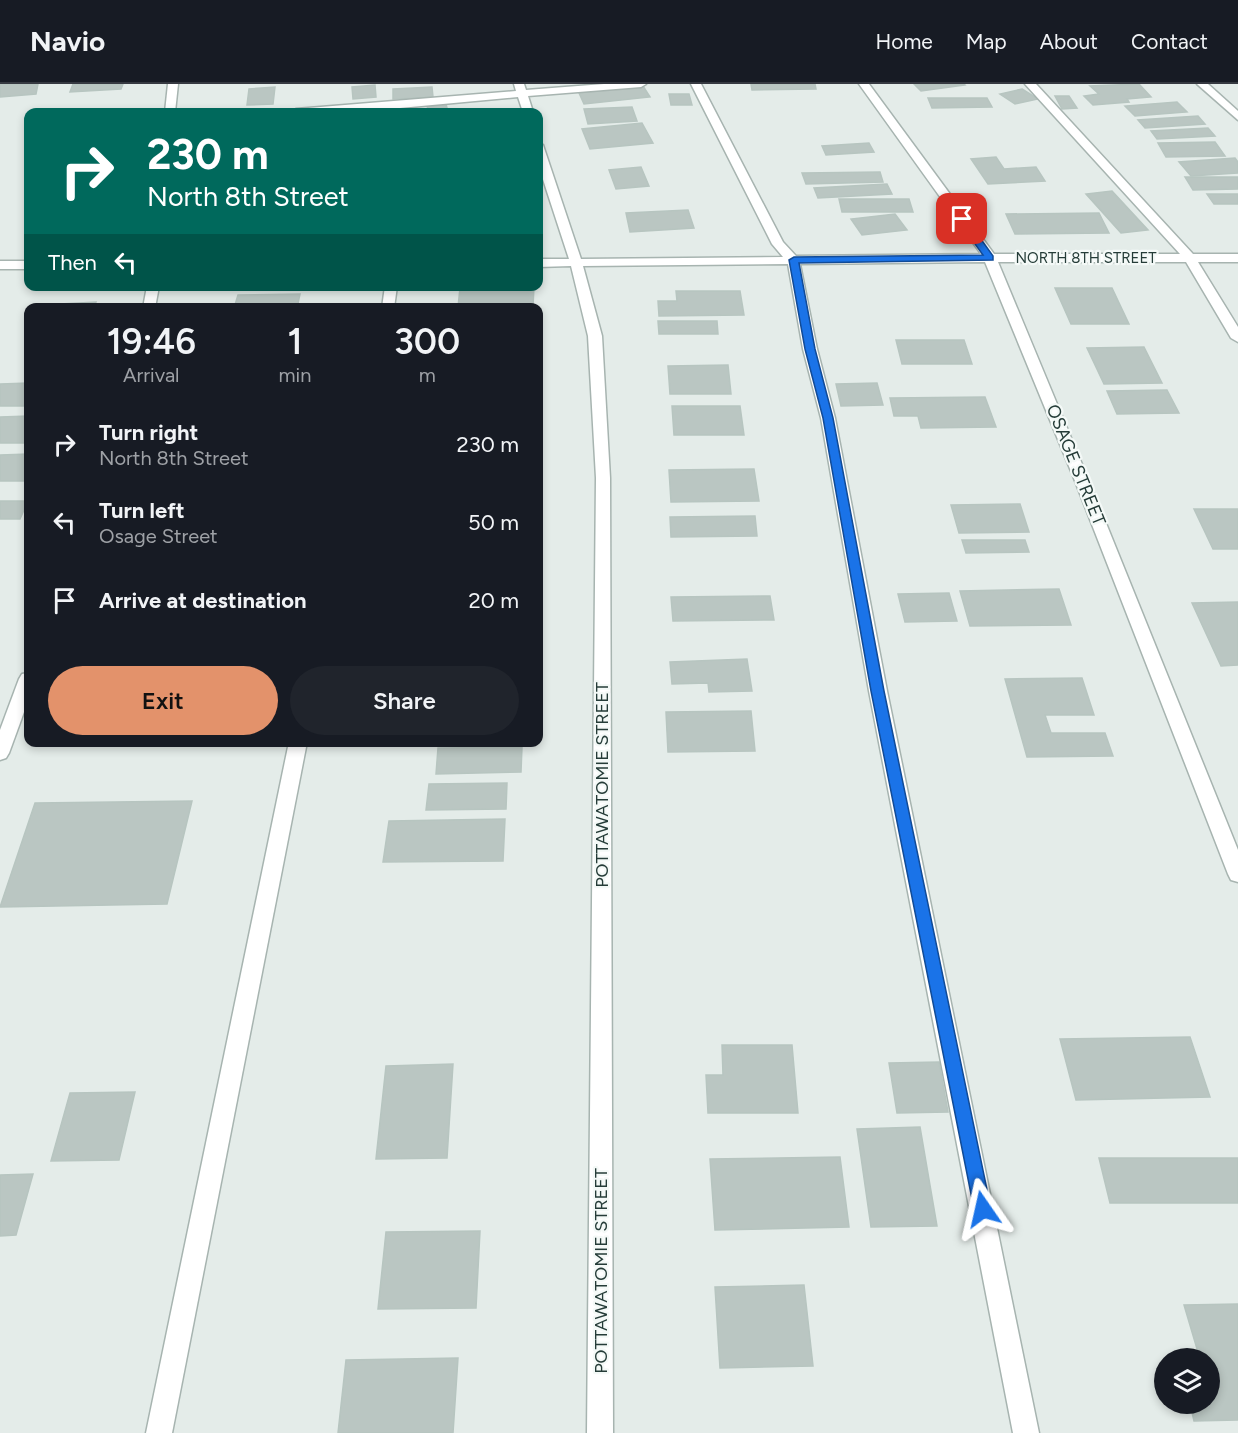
<!DOCTYPE html>
<html lang="en">
<head>
<meta charset="utf-8">
<style>
  body { margin:0; font-family:Figtree,sans-serif; background:#20242c; color:#f1f3f6; height:100vh; display:flex; flex-direction:column; font-size:22px; white-space:nowrap }
  * { box-sizing:border-box; margin:0 }
  p { font-size:20px; color:#9ea1a6 }
  .icon { flex:none; width:33px; height:33px; fill:none; stroke:currentColor; stroke-width:2; stroke-linecap:round; stroke-linejoin:round }
  .map { position:relative; flex:1; overflow:hidden }
  .details { position:absolute; left:24px; top:219px; width:519px; height:444px; display:flex; flex-direction:column; background:#171b24; border-radius:12px; box-shadow:0 3px 9px #0003 }
  .details>* { flex:none }
  .hud { position:absolute; left:24px; top:24px; width:519px; height:183px; border-radius:12px; box-shadow:0 3px 9px #0003; background:#00695c; color:#fff; overflow:hidden }
  .controls { position:absolute; left:1154px; top:1264px; display:grid; gap:12px }
  .controls a { display:grid; place-items:center; width:66px; height:66px; border-radius:50%; background:#171b24; box-shadow:0 3px 9px #0003; font-size:30px }
  .pin { position:absolute; display:grid; place-items:center; width:51px; height:51px; color:#fff; margin:-26px; border-radius:12px; box-shadow:0 3px 9px #0006 }
  .me { position:absolute; width:66px; margin:-33px; rotate:349deg; stroke-linejoin:round; filter:drop-shadow(0 0 4px #0008) }
  .turn { display:flex; align-items:center; gap:21px; height:126px; padding:0 24px; font-size:27px }
  .turn .icon { width:78px; height:78px; stroke-width:2.5 }
  .turn b { display:block; font-size:42px; line-height:51px }
  .then { display:flex; align-items:center; height:57px; padding:0 24px; background:#0003; gap:12px; font-size:22px }
  .eta { display:flex; justify-content:space-evenly; align-items:center; height:102px; text-align:center }
  .eta b { font-size:36px; font-weight:600; line-height:42px }
  .action { display:flex; gap:12px; margin-top:auto; padding:12px 24px }
  .action a { flex:1; height:69px; border-radius:36px; background:#e3926b; color:#111; font-size:24px; font-weight:600; line-height:69px; text-align:center }
  .action a+a { background:#20242c; color:#f1f3f6 }
  ul { padding:0; list-style:none }
  li { display:flex; align-items:center; gap:18px; height:78px; padding:0 24px }
  li div { flex:1 }
  li b { display:block; font-size:22px }
  li em { font-style:normal }
  header { display:flex; align-items:center; gap:36px; box-sizing:border-box; height:84px; padding:0 30px; background:#171b24; border-bottom:2px solid #363941 }
  header strong { font-size:28px }
  nav { display:flex; gap:33px; margin-inline-start:auto; font-size:21px }
  .map>svg:first-child { display:block }
  .building { fill:#bac6c2; stroke:#b7c5c0; stroke-width:1.5 }
  .lines { fill:none; stroke-linecap:round; stroke-linejoin:round }
  .minor-casing { stroke:#a7b4b0; stroke-width:3 }
  .minor { fill:#fff; fill-rule:evenodd }
  .route { fill:#1a73e8; stroke:#114b97; stroke-width:1.5 }
  .labels { text-anchor:middle; dominant-baseline:central; stroke-width:4.5; stroke-linejoin:round; paint-order:stroke }
  .far-street-label { font-size:15px; fill:#253c38; stroke:#f4f9f7 }
  .street-label { font-size:18px; fill:#253c38; stroke:#f4f9f7 }
</style>
</head>
<body>
<header>
<strong>Navio</strong>
<nav><a>Home</a><a>Map</a><a>About</a><a>Contact</a></nav>
</header>
<div class="map">
<svg width="1238" height="1349" viewBox="0 0 1238 1349">
  <rect width="100%" height="100%" fill="#e4ece9"/>
  <g class="building">
    <path d="M0 0H38L36 10 0 13Z"/>
    <path d="M73 0H123L121 5 70 8Z"/>
    <path d="M751 0H815L816 5 752 6Z"/>
    <path d="M914 0H964L965 1 921 7Z"/>
    <path d="M1139 0 1151 13 1127 15 1129 18 1093 21 1084 12 1099 10 1090 2Z"/>
    <path d="M375 1 376 13 353 15 352 3Z"/>
    <path d="M643 2 650 13 584 20 579 9Z"/>
    <path d="M275 3 273 20 247 21 249 5Z"/>
    <path d="M432 3 433 13 393 15V5Z"/>
    <path d="M1022 5 1038 15 1015 20 1000 10Z"/>
    <path d="M669 10H689L692 21H671Z"/>
    <path d="M1055 12H1069L1077 24 1062 25Z"/>
    <path d="M928 14H987L992 23 932 24Z"/>
    <path d="M1177 18 1187 28 1135 32 1125 22Z"/>
    <path d="M446 20 448 28H428L427 21Z"/>
    <path d="M632 23 637 37 588 40 584 25Z"/>
    <path d="M1198 32 1205 40 1145 44 1138 36Z"/>
    <path d="M642 39 653 59 590 65 582 45Z"/>
    <path d="M1208 44 1215 52 1157 55 1151 47Z"/>
    <path d="M1215 58 1225 72 1166 73 1158 59Z"/>
    <path d="M869 59 874 68 826 71 822 62Z"/>
    <path d="M996 73 1004 85 1036 83 1045 97 988 100 971 75Z"/>
    <path d="M1235 74 1238 78V89L1191 92 1179 78Z"/>
    <path d="M641 83 649 102 616 105 609 86Z"/>
    <path d="M880 88 883 98 806 100 802 89Z"/>
    <path d="M1185 93H1238V105L1193 106Z"/>
    <path d="M887 100 892 110 818 114 814 104Z"/>
    <path d="M1112 107 1148 146 1121 149 1086 110Z"/>
    <path d="M1207 110H1238V120H1214Z"/>
    <path d="M839 115H909L913 128H842Z"/>
    <path d="M688 126 694 144 630 148 626 129Z"/>
    <path d="M1099 129 1109 149 1015 150 1006 130Z"/>
    <path d="M895 130 907 146 862 151 851 135Z"/>
    <path d="M534 203 533 222 458 223 460 204Z"/>
    <path d="M1055 204H1112L1129 240H1071Z"/>
    <path d="M676 207H740L744 231 659 232 658 217H677Z"/>
    <path d="M300 210 297 224H234L238 211Z"/>
    <path d="M96 218 94 224H41L42 221Z"/>
    <path d="M658 237H717L718 250H659Z"/>
    <path d="M896 256H964L972 280H902Z"/>
    <path d="M1144 263 1162 299 1104 300 1087 264Z"/>
    <path d="M728 281 731 310H670L668 282Z"/>
    <path d="M28 299V322H0V300Z"/>
    <path d="M877 299 883 321 841 322 836 300Z"/>
    <path d="M1167 306 1179 329 1117 330 1107 307Z"/>
    <path d="M985 313 996 343 921 344 918 332H894L890 314Z"/>
    <path d="M672 322H740L744 351H674Z"/>
    <path d="M28 332V359H0V333Z"/>
    <path d="M28 370V391L26 397H0V371Z"/>
    <path d="M754 385 759 417 671 418 669 386Z"/>
    <path d="M0 417H28L20 435H0Z"/>
    <path d="M1020 420 1029 448 959 449 951 421Z"/>
    <path d="M1194 425H1238V465H1213Z"/>
    <path d="M755 432 757 452 671 453 670 433Z"/>
    <path d="M962 456H1025L1029 468 966 469Z"/>
    <path d="M1059 505 1071 541 970 542 960 507Z"/>
    <path d="M949 509 957 537 905 538 898 510Z"/>
    <path d="M770 512 774 536 673 537 671 513Z"/>
    <path d="M1238 518V581L1221 582 1192 519Z"/>
    <path d="M747 575 752 607 709 608 708 599 672 600 670 578Z"/>
    <path d="M1082 594 1094 631H1045L1051 649H1105L1113 672 1027 673 1005 595Z"/>
    <path d="M751 627 755 667 668 668 666 628Z"/>
    <path d="M522 663 521 688 436 690 438 664Z"/>
    <path d="M507 699 506 725 426 726 429 700Z"/>
    <path d="M192 717 167 820 0 823 35 719Z"/>
    <path d="M505 735 503 777 383 778 389 737Z"/>
    <path d="M1190 953 1210 1013 1076 1016 1060 955Z"/>
    <path d="M722 961H792L798 1029H708L706 991H723Z"/>
    <path d="M939 978 948 1028 897 1029 889 979Z"/>
    <path d="M453 980 447 1074 376 1075 386 982Z"/>
    <path d="M135 1008 119 1076 51 1077 70 1009Z"/>
    <path d="M920 1043 937 1142 871 1143 857 1045Z"/>
    <path d="M840 1073 849 1143 715 1146 710 1075Z"/>
    <path d="M1099 1074H1238V1119H1110Z"/>
    <path d="M33 1090 16 1151 0 1152V1091Z"/>
    <path d="M480 1147 476 1224 378 1225 386 1148Z"/>
    <path d="M804 1201 813 1282 720 1284 715 1203Z"/>
    <path d="M1238 1220V1336L1194 1337 1190 1320H1209V1275H1200L1184 1221Z"/>
    <path d="M458 1274 453 1349H338L346 1276Z"/>
  </g>
  <g class="lines">
    <g class="minor-casing">
      <g id="minor">
        <path d="M168 0H178L175 28H165Z"/>
        <path d="M514 0H524L526 6 604 0H646L641 3 528 12 533 28H523L518 13 357 28H291L296 25 516 7Z"/>
        <path d="M691 0H701L783 158 796 172 981 170 859 0H869L994 170H1180L1025 0H1036L1193 170H1238V178H1198L1238 243V258L1231 254 1186 178H998L1089 397 1238 766V798L1231 796 1228 790 1075 397 985 178 800 180 817 265 835 334 887 607 1039 1349H1013L869 607 821 334 803 265 788 180 583 182 602 252 610 394 613 1349H587L596 394 588 252 571 182 538 183V175H569L538 80V58L543 61 581 175 783 173 772 160Z"/>
        <path d="M1197 0H1208L1238 27V36Z"/>
        <rect x="0" y="177" width="28" height="8"/>
        <path d="M147 202H159L155 224H143Z"/>
        <path d="M385 202H397L394 224H382Z"/>
        <path d="M28 589V617L9 669 6 674 0 676V646L19 595 22 590Z"/>
        <path d="M289 658H307L172 1349H146Z"/>
      </g>
    </g>
    <use href="#minor" class="minor"/>
  </g>
  <path class="route" d="M962 132 965 133 993 172V176L799 179 815 265 833 334 884 607 991 1125 989 1132 983 1134 976 1132 974 1125 871 607 823 334 805 265 789 176 794 173 983 171 957 135Z"/>
  <g class="labels">
    <g class="far-street-label">
      <text x="1086" y="174">NORTH 8TH STREET</text>
    </g>
    <g class="street-label">
      <text transform="translate(1076 381) rotate(68)">OSAGE STREET</text>
      <text transform="translate(602 701) rotate(-90)">POTTAWATOMIE STREET</text>
      <text transform="translate(601 1187) rotate(-90)">POTTAWATOMIE STREET</text>
    </g>
  </g>
</svg>
<div class="controls">
<a><svg class="icon" aria-label="layers" viewBox="0 0 24 24"><path d="M12 4l9 5-9 5-9-5zM3 14l9 5 9-5"/></svg></a>
</div>
<div class="pin" style="left:962px;top:135px;background:#d93025"><svg class="icon" aria-label="arrive" viewBox="0 0 24 24"><path d="M6 21V4h12l-3 4 3 4H6"/></svg></div>
<svg class="me" style="left:983px;top:1125px" viewBox="-20 -20 40 40"><path d="M0-17L14 15 0 8-14 15z" fill="#1a73e8" stroke="#fff" stroke-width="4"/></svg>
<div class="hud">
<div class="turn"><svg class="icon" aria-label="right" viewBox="0 0 24 24"><path d="M7 20v-9h11M14 6l5 5-5 5"/></svg><div><b>230 m</b>North 8th Street</div></div>
<div class="then">Then<svg class="icon" aria-label="left" viewBox="0 0 24 24"><path d="M17 20v-9H6M10 6l-5 5 5 5"/></svg></div>
</div>
<section class="details">
<div class="eta">
<div><b>19:46</b><p>Arrival</p></div>
<div><b>1</b><p>min</p></div>
<div><b>300</b><p>m</p></div>
</div>
<ul>
<li><svg class="icon" aria-label="right" viewBox="0 0 24 24"><path d="M7 20v-9h11M14 6l5 5-5 5"/></svg><div><b>Turn right</b><p>North 8th Street</p></div><em>230 m</em></li>
<li><svg class="icon" aria-label="left" viewBox="0 0 24 24"><path d="M17 20v-9H6M10 6l-5 5 5 5"/></svg><div><b>Turn left</b><p>Osage Street</p></div><em>50 m</em></li>
<li><svg class="icon" aria-label="arrive" viewBox="0 0 24 24"><path d="M6 21V4h12l-3 4 3 4H6"/></svg><div><b>Arrive at destination</b></div><em>20 m</em></li>
</ul>
<div class="action"><a>Exit</a><a>Share</a></div>
</section>
</div>
</body>
</html>
